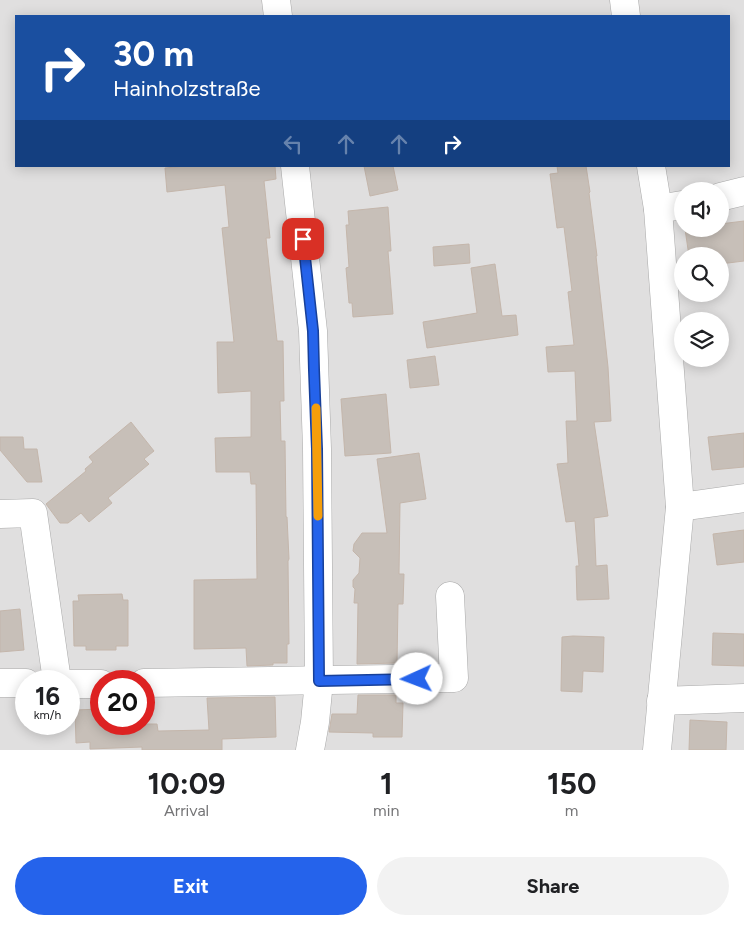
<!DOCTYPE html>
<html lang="en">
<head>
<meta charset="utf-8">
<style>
  body { margin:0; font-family:Figtree,sans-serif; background:#f2f2f2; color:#202124; height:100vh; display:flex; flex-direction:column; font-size:19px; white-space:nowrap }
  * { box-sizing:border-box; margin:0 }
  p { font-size:16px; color:#757577 }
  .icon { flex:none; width:28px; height:28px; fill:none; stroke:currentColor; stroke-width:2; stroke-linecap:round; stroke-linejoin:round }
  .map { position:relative; height:750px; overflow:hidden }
  .side { display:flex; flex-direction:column; background:#fff; flex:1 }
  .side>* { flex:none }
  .top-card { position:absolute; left:15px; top:15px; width:715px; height:152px; border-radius:0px; box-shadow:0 2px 12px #0003; background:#1a4fa0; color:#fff; overflow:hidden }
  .controls { position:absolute; left:674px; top:182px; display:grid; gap:10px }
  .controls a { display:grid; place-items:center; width:55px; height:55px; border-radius:50%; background:#fff; box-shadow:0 2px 12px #0003; font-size:25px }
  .speed { position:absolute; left:15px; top:670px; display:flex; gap:10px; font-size:25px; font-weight:700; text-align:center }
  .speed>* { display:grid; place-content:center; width:65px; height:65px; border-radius:50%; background:#fff; box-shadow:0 2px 12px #0003; line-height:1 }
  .speed small { font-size:12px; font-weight:400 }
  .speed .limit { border:8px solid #d22; background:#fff; color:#111 }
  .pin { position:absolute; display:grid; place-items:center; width:42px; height:42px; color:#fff; margin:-21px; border-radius:10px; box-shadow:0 2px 8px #0006 }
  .me { position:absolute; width:55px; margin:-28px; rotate:268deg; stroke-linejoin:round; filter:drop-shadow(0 0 4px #0008) }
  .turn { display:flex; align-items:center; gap:18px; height:105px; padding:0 15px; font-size:22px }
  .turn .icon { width:65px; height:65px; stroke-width:2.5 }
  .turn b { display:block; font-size:35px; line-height:42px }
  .lanes { display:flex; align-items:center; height:48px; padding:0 15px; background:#0003; justify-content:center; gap:25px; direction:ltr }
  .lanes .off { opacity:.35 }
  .eta { display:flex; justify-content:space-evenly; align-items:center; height:85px; text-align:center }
  .eta b { font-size:30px; font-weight:700; line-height:35px }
  .button { display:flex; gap:10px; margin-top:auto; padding:10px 15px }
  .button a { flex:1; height:58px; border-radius:30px; background:#2563eb; color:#fff; font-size:20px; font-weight:700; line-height:58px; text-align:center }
  .button a+a { background:#f2f2f2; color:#202124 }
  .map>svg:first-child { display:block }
  .residential { fill:#e0dfdf; fill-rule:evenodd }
  .building { fill:#c7bfb8; stroke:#c4b6ab }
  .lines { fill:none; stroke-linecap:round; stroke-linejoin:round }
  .minor-casing { stroke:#a9a9a9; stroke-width:29 }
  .minor { stroke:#fff; stroke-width:28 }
  .route-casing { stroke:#184099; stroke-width:12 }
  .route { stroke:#2563eb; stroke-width:9 }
  .slow { stroke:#f59e0b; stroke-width:9 }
</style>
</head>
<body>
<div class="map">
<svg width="744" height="750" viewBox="0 0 744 750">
  <rect width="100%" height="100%" fill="#f2efe9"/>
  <path class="residential" d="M0 0H744V750H0ZM16 16H729V166H16ZM682 191H720V229H682ZM682 256H720V294H682ZM682 321H720V359H682ZM26 681H69V724H26ZM101 681H144V724H101Z"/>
  <g class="building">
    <path d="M185 166H275L276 179 264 181 270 238H266L277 341H283L284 401H280L281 441H285L286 517H287L289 559 288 561 289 644H287V663H273V665L247 666 246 648 194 649V580L257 579 256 484H251L250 472H216L215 438 251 437V391L218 393 217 342H234L222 228 229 227 225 185 167 192 165 168Z"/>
    <path d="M364 166H393L398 190 370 196Z"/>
    <path d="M557 166H586L590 192 589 193 597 256H596L608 367 611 421 594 422 608 516 594 518 596 566 607 565 609 599 577 600 576 566H579L575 521 566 522 557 464 568 463 566 421H577L575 371 548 372 546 347 574 345 568 292 572 291 564 227 557 228 550 174 558 173Z"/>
    <path d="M388 207 391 251H388L393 314 353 317 352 303H349L346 268 349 267 346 225H349L348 211Z"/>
    <path d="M744 221V261L720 264V256H689L685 229H720V224Z"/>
    <path d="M469 244 470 263 434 266 433 247Z"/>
    <path d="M495 264 502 316 516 315 518 335 427 348 423 322 477 313 471 268Z"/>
    <path d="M435 356 439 385 410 388 407 360Z"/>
    <path d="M386 394 391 453 345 456 341 399Z"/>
    <path d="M131 422 154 451 144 459 149 464 108 498 112 503 89 522 81 513 68 523H60L46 504 86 471 85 469 93 462 89 457Z"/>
    <path d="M744 433V467L712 470 708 437Z"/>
    <path d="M0 437H23L24 449H37L42 482H27L0 450Z"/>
    <path d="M419 453 426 499 400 503 399 574H404L403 604H398L397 663 357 664 358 603H354L355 589 353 587V580L359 573 360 558 353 551 354 544 362 533H387L377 459Z"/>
    <path d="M744 530V562L717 565 713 534Z"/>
    <path d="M122 594 123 600H128V646H116V650H86V646H74L73 601H79L78 595Z"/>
    <path d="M20 609 24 650 0 652V611Z"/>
    <path d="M713 633 744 634V666L712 665Z"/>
    <path d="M573 636 604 637 603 672 583 671 582 692 561 691 562 637Z"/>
    <path d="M358 695H396V703H403L402 737H373V733L329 732 332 714H357Z"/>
    <path d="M275 697 276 737 222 739V750H142V747L90 749V742L76 743 75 710 101 709V724H157L158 731 209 730 207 698Z"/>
    <path d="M690 720 727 722 726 750H689Z"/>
  </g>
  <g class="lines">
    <g class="minor-casing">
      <g id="minor">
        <path d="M276 0 278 16"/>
        <path d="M624 0 626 16"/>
        <path d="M295 166 313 331 317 449 319 681 315 722 310 750"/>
        <path d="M651 166 658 209 680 507 657 750"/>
        <path d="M720 197 744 191"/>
        <path d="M658 209 682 205"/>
        <path d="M680 507 744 498"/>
        <path d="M0 514 33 513 57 681"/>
        <path d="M0 683H26"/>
        <path d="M144 683 454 678 450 596"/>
        <path d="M69 684H101"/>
        <path d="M661 701 744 698"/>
      </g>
    </g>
    <use href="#minor" class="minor"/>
  </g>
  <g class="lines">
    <g class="route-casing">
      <path id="route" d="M303 239 313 331 314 370 317 449 319 681 417 679"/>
    </g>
    <use href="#route" class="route"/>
    <path class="slow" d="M316 408 318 516"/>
  </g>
</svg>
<div class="controls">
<a><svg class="icon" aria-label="sound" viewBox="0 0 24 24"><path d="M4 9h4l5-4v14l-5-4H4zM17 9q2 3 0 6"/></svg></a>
<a><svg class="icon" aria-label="search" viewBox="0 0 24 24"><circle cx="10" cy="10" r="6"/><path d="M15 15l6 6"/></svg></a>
<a><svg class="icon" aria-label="layers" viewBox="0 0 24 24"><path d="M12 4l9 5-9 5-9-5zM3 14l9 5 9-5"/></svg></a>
</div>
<div class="speed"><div>16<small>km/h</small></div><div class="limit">20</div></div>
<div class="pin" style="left:303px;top:239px;background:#d93025"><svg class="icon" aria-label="arrive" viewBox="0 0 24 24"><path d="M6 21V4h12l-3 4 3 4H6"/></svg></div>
<svg class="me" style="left:417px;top:679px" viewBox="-20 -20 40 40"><circle r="19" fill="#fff"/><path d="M0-13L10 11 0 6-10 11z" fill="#2563eb"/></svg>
<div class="top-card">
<div class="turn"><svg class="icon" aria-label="right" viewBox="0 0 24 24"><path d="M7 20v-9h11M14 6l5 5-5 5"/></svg><div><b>30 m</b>Hainholzstraße</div></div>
<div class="lanes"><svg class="icon off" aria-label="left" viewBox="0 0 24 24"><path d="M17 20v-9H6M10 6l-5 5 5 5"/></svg><svg class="icon off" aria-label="ahead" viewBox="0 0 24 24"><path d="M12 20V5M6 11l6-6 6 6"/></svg><svg class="icon off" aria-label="ahead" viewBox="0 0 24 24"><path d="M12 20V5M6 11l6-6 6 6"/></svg><svg class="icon" aria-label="right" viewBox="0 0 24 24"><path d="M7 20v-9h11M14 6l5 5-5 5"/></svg></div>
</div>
</div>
<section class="side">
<div class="eta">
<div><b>10:09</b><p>Arrival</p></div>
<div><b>1</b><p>min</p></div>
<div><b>150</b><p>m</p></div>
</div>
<div class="button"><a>Exit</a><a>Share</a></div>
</section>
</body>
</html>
